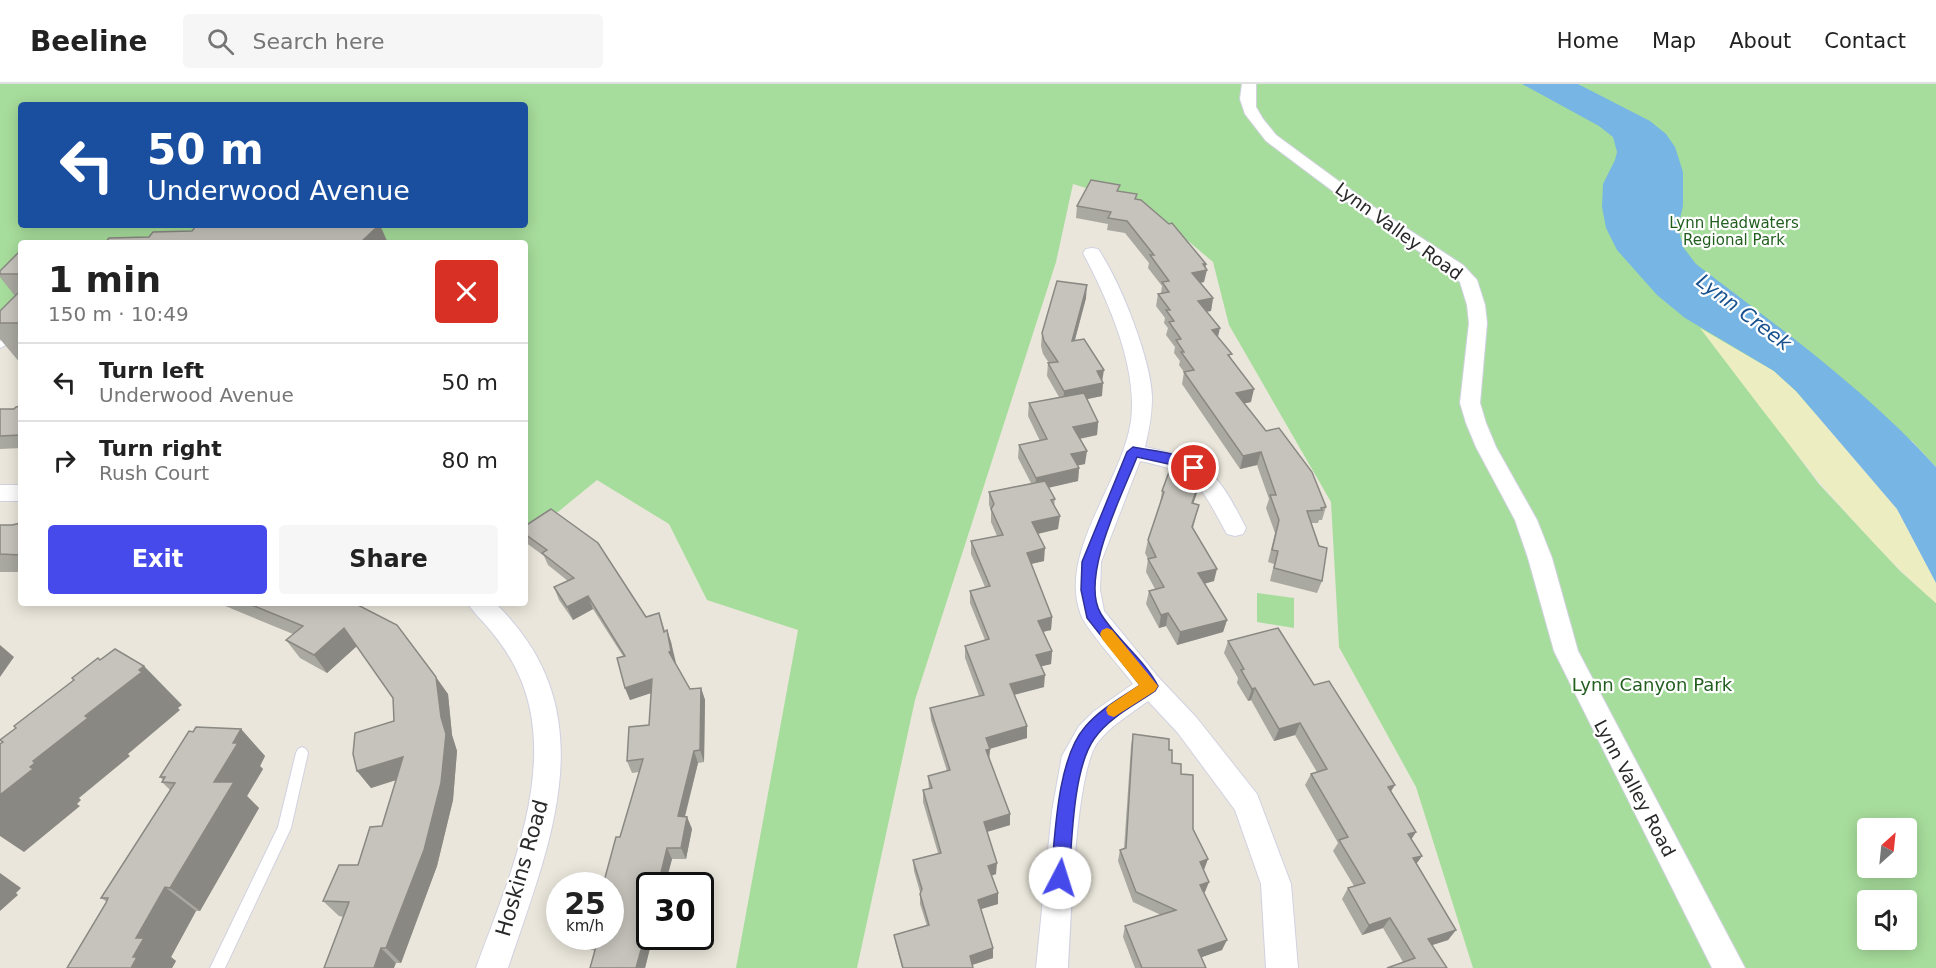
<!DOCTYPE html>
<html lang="en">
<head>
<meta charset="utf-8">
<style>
  body { margin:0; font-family:"DejaVu Sans",sans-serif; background:#f6f6f6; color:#222; height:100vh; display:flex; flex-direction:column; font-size:22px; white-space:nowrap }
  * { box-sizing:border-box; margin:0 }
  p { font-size:20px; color:#767676 }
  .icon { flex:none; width:33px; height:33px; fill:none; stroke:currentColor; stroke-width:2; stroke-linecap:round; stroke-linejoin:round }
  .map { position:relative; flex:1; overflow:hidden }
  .sheet { position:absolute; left:18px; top:156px; width:510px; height:366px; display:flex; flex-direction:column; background:#fff; border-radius:6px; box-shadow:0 3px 15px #0003 }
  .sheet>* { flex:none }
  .banner { position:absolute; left:18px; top:18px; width:510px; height:126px; border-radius:6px; box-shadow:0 3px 15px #0003; background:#1a4fa0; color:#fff; overflow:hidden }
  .needle { width:39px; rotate:27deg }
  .fabs { position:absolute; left:1857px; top:734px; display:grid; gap:12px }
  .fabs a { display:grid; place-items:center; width:60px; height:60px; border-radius:6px; background:#fff; box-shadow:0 3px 15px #0003; font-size:30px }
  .speed { position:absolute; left:546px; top:788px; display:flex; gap:12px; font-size:30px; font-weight:700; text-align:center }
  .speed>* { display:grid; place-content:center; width:78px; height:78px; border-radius:50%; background:#fff; box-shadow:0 3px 15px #0003; line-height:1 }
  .speed small { font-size:15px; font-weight:400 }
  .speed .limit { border:3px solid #111; border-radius:9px; background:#fff; color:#111 }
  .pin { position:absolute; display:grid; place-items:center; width:51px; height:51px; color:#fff; margin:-26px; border:3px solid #fff; border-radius:50%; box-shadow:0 2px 6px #0007 }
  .me { position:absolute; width:66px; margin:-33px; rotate:5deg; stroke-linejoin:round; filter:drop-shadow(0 0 4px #0008) }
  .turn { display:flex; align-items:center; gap:21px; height:126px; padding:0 30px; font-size:27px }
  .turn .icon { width:78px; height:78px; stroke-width:2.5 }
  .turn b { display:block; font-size:42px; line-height:51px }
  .round { display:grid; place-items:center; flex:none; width:63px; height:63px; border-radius:6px; background:#f6f6f6 }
  .summary { display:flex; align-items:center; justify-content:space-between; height:102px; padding:0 30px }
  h1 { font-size:36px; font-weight:600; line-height:45px }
  .action { display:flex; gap:12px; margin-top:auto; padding:12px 30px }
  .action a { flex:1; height:69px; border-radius:6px; background:#474aeb; color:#fff; font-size:24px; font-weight:600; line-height:69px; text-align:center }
  .action a+a { background:#f6f6f6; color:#222 }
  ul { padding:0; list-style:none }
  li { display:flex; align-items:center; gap:18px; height:78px; padding:0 30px; border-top:2px solid #e0e0e0 }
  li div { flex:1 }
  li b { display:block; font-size:22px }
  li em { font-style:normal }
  header { display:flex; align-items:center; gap:36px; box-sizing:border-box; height:84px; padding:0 30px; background:#fff; border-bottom:2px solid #e0e0e0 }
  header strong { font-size:28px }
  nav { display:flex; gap:33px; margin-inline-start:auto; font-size:21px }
  .search { width:420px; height:54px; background:#f6f6f6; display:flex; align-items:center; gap:15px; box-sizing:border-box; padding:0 21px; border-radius:6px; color:#767676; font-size:22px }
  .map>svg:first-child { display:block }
  .green { fill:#a7dd9c; fill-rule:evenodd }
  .sand { fill:#ecedc0 }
  .water { fill:#76b5e4 }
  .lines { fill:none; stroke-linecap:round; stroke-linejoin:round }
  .lane-casing { stroke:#d1d1e1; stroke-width:2 }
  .street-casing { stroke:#d1d1e1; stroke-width:2 }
  .lane { fill:#fff; fill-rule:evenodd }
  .street { fill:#fff; fill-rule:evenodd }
  .wall { fill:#a9a8a1 }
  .shaded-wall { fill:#8a8883 }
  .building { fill:#c5c3bb; stroke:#8a8883; stroke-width:1.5 }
  .route { fill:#474aeb; stroke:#2e3099; stroke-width:1.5 }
  .slow { fill:#f59e0b }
  .labels { text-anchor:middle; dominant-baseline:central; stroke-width:4.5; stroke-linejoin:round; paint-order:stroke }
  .far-park-label { font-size:15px; fill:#225f1f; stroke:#fff }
  .street-label { font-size:18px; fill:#292929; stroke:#fff }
  .park-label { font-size:18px; fill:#225f1f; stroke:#fff }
  .water-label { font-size:20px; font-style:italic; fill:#17518e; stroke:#fff }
  .near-street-label { font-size:21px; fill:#292929; stroke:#fff }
</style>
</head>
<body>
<header>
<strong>Beeline</strong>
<div class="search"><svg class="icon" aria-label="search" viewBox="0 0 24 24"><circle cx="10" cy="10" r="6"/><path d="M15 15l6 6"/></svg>Search here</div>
<nav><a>Home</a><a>Map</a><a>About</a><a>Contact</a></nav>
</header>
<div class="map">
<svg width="1936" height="884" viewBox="0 0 1936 884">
  <rect width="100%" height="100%" fill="#eae6db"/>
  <g class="green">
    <path d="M0 0H1936V383L1912 357 1749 307 1819 400 1900 487 1936 519V884H1473L1416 703 1339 563 1331 418 1229 241 1213 178 1148 123 1073 100 1056 178 915 616 857 884H736L798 546 707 516 669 440 597 396 525 455V159H21V218L0 232ZM21 21H525V141H21ZM1868 744H1906V783H1868ZM1868 816H1906V855H1868Z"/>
    <path d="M1257 509 1294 514V544L1257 538Z"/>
  </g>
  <path class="sand" d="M1700 244 1774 287 1796 307 1897 425 1936 499V519C1843 437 1775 342 1700 244Z"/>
  <path class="water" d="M1522 0H1578L1650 37 1666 50 1675 63 1683 88V122L1678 143 1683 163 1696 180C1780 244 1865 305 1936 383V499L1897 425 1796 307 1774 287 1685 234 1657 211 1617 166 1606 144 1602 123 1603 100 1615 76 1617 68 1613 53 1599 42Z"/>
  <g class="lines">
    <g class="lane-casing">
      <g id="lane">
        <path d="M21 246V253L0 264V257Z"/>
        <path d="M302 663 306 665 308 669 291 744 225 884H210L278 743 296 669 298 665Z"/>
      </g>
    </g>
    <g class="street-casing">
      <g id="street">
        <path d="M1242 0H1256V23L1263 35 1276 51 1374 123 1463 181 1477 196 1485 221 1487 239 1480 319 1486 339 1496 363 1537 436 1552 474 1578 567 1745 884H1712L1554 567 1528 474 1515 436 1476 363 1466 339 1460 319 1469 239 1467 221 1460 198 1451 189 1362 129 1266 57 1245 30 1240 15Z"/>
        <path d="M1092 164 1098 165C1120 197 1151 275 1152 313 1152 331 1149 346 1145 363 1208 376 1217 387 1246 444L1243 450 1235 452 1227 450C1199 400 1199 389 1140 377L1101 478 1100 506 1104 527 1159 594 1196 633 1257 710 1291 800 1298 884H1266L1261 800 1235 726 1178 649 1148 617C1131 630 1111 641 1098 658 1075 687 1071 840 1068 884H1036L1052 727 1062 672 1079 642 1093 628 1133 600C1121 583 1088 548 1081 531 1057 469 1122 399 1131 337 1138 283 1108 216 1083 169L1086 165Z"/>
        <rect x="0" y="401" width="21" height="16"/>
        <path d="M468 519H495C608 628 550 758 508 884H476C508 796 561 681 518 589 510 571 498 555 485 540 479 533 472 527 468 519Z"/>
      </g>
    </g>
    <use href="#lane" class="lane"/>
    <use href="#street" class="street"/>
  </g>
  <g class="wall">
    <path d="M1119 107 1137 110 1136 115 1205 184 1204 198 1200 199 1213 214 1211 227H1206L1218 253 1231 274 1251 318 1244 319 1326 423 1322 436H1319L1318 439H1311L1322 497 1317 509 1270 497 1274 480 1268 478 1275 449 1266 424 1269 415 1257 381 1240 385 1182 300 1184 288 1179 281 1180 277 1174 269 1175 263 1166 251 1168 244 1164 239 1165 234 1156 222 1158 210 1161 209 1162 202 1148 184 1149 179 1125 149 1107 146 1108 140 1076 134 1077 122Z"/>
    <path d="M21 168V280L0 255V227L15 212 0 193V187Z"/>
    <path d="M1086 214 1075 256 1102 297V312L1087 315 1098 338 1097 351 1080 355 1085 380 1078 381 1079 384 1078 397 1049 403 1055 415 1054 423 1058 445 1038 450 1044 477 1031 480 1052 533 1051 546 1043 548 1052 567 1051 580 1041 582 1044 603 1014 611 1027 642V654L990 664 989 675 1010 741 987 748 996 790 991 792 998 820 981 825 993 864V874L972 881 973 884H902L896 861 894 851 927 842 920 820V808L914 787 913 776 938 769 923 718V706L929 705 928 692 947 687 931 636 930 624 979 612 965 574V562L985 556 970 519V507L985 503 971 470V457L997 452 991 438V426L989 421V408L1031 399 1018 374 1019 361 1040 357 1028 332 1029 319 1059 313 1047 292 1048 279H1049L1043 270 1041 262 1042 249Z"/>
    <path d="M21 322V364L0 365V325H14Z"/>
    <path d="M1200 396 1193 419 1199 421 1193 444 1214 497 1204 500 1227 536 1223 548 1177 561 1166 542 1159 544 1146 520 1149 507 1155 505 1146 488 1148 475 1145 469 1148 456 1160 420 1162 407Z"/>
    <path d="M551 425 598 459 646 533 659 529 665 547 667 546 671 558 675 580 690 605 701 604 705 616 704 678 698 679 685 733H687L692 745 686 775H672L665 801H650V852H653L645 884H590L595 868 593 866H591L585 855 586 852H610V801H603L616 753H620L639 688 632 689 627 677 629 643 649 641 651 609 630 616 625 604 617 574 623 572 593 525 573 536 559 516 554 503 568 497 548 481 544 472 525 458V442Z"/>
    <path d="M21 439V488H0V441H12Z"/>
    <path d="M218 519H354L448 610 452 651 457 667 453 716 437 782 401 879H396L344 833 339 832 323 817 358 781 382 742 396 696 371 704 357 687 394 637 393 614 357 562 327 589 300 574 286 556 293 550Z"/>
    <path d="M1228 557 1314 601 1391 707 1416 748 1411 755 1422 772 1416 780 1456 846 1448 856 1432 861 1447 884 1403 878 1383 844 1362 851 1342 815 1348 804 1354 802 1333 767 1338 759 1305 701 1311 690 1317 688 1295 651 1274 657 1251 616 1248 617 1237 599 1238 594 1224 569Z"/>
    <path d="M241 645 265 672 260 682 263 685 247 712 259 724 200 827H196L171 873 176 877 172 884 107 818 101 814 170 706 162 698 163 696 160 693Z"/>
    <path d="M1133 650 1169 666 1172 679 1181 690 1193 745 1208 775 1203 786 1205 808 1204 809 1222 866 1201 873 1206 884H1135L1123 853 1125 842 1161 831 1133 818 1118 777 1120 766 1124 765 1131 662Z"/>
  </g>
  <g class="shaded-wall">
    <path d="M379 141H380L388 159H360Z"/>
    <path d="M1203 180H1206L1205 186H1207L1204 198 1189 201 1192 189Z"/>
    <path d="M1087 201 1086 214 1071 270 1072 257Z"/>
    <path d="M1213 214 1211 227 1196 230 1198 217Z"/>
    <path d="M1220 244 1217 257 1212 246Z"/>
    <path d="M1104 286 1102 298 1097 287Z"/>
    <path d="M1103 299 1102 312 1063 320 1064 307Z"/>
    <path d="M1254 305 1251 318 1233 322 1236 309Z"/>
    <path d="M1098 338 1097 351 1072 356 1073 343Z"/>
    <path d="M1087 367 1085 380 1070 383 1071 370Z"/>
    <path d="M1261 368 1257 381 1240 385 1243 372Z"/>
    <path d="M1079 384 1078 397 1035 407 1036 394Z"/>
    <path d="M1200 396 1197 409 1189 432 1192 419Z"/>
    <path d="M1060 432 1058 445 1032 451V438Z"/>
    <path d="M1045 464 1044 477 1026 481 1027 469Z"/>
    <path d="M1217 485 1214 497 1195 502 1198 489Z"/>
    <path d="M588 512 593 525 573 536 567 523Z"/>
    <path d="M1168 529 1166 542 1159 544 1161 531Z"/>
    <path d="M1052 533 1051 546 1037 549 1038 537Z"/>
    <path d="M1227 536 1223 548 1177 561 1180 548Z"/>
    <path d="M344 544 357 562 327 589 314 571Z"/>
    <path d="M667 546 671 558 676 579 673 581 669 568Z"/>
    <path d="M0 561 14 573 0 593Z"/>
    <path d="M1052 567 1051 580 1035 584 1036 571Z"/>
    <path d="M144 582 182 621 178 624 180 626 128 670 130 672 79 714 81 716 77 720 80 722 24 768 0 752V711L33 677Z"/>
    <path d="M1045 591 1044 603 1009 612 1010 600Z"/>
    <path d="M436 593 448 610 452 651 457 667 453 716 437 782 401 879 386 864Z"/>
    <path d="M652 595 657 607 630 616 625 604Z"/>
    <path d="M701 604 705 616 704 678 700 666Z"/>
    <path d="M1255 604 1251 616 1248 617 1252 605Z"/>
    <path d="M1300 639 1295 651 1274 657 1279 645Z"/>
    <path d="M1027 642V654L986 666V654Z"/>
    <path d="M241 645 265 672 260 682 263 685 247 712 259 724 200 827 170 804 214 698 233 659Z"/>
    <path d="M990 665 989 676 986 666Z"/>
    <path d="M694 667 698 679 682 743 678 732Z"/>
    <path d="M403 673 415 690 371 704 357 687Z"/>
    <path d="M1395 701 1388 712V703Z"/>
    <path d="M1010 730V741L983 749 984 738Z"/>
    <path d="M687 733 692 745 686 775 681 764Z"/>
    <path d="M1416 748 1409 759 1408 750Z"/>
    <path d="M667 764 672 775 665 801H658Z"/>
    <path d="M1422 772 1414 783 1413 774Z"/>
    <path d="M1208 775 1204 786 1196 789 1200 778Z"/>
    <path d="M997 779 996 790 987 793 988 782Z"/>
    <path d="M0 789 21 804 16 809 18 811 0 827Z"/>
    <path d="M1209 798 1205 808 1196 811 1200 801Z"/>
    <path d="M165 803 196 827 171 873 176 877 172 884H131L136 854Z"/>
    <path d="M998 809V820L978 826V816Z"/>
    <path d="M650 833V852H653L645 884H636Z"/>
    <path d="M1390 834 1383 844 1362 851 1369 841Z"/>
    <path d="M1456 846 1448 856 1420 865 1428 855Z"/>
    <path d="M1227 856 1222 866 1194 876 1198 866Z"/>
    <path d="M381 864 396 879 394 884H374Z"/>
    <path d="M993 864V874L969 882 970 872Z"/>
  </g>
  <g class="building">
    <path d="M1091 96 1120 101 1117 107 1137 110 1135 115 1141 116 1169 140 1172 139 1206 180H1203L1207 186 1192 189 1213 214 1198 217 1220 244 1212 246 1232 270 1228 271 1254 305 1236 309 1266 347 1279 344 1312 388 1326 423 1321 424 1322 426 1307 427 1319 462 1327 464 1322 497 1274 484 1278 467 1272 466 1279 436 1270 411H1276L1261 368 1243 372 1184 288 1194 286 1181 268H1184L1176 256 1181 255 1169 238 1174 237 1166 226H1170L1158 210 1169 208 1162 198 1169 197 1150 171H1154L1127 137 1108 134 1111 128 1077 122Z"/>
    <path d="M241 141H379L360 159H105L109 154 149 153 153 148 192 147 196 142Z"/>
    <path d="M19 168H21V190H0V187Z"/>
    <path d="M1057 197 1087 201 1072 257 1084 255 1104 286 1097 287 1103 299 1064 307 1048 279 1058 278 1044 257 1042 249Z"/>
    <path d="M21 206V239H0V227Z"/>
    <path d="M1084 309 1098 338 1073 343 1087 367 1071 370 1079 384 1036 394 1019 361 1047 355 1029 319Z"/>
    <path d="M21 322V351L0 352V325H14L16 323Z"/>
    <path d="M1169 388 1200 396 1192 419 1199 421 1192 443 1217 485 1198 489 1227 536 1180 548 1168 529 1161 531 1149 507 1164 503 1148 475 1156 473 1148 456 1164 408 1162 407Z"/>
    <path d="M1045 397 1055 415 1051 416 1060 432 1032 438 1045 464 1027 469 1052 533 1038 537 1052 567 1036 571 1045 591 1010 600 1027 642 986 654 990 665 986 666 1010 730 984 738 997 779 988 782 998 809 978 816 993 864 970 872 973 884H903L894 851 929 841 920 810 922 805 913 776 941 769 923 706 932 704 928 692 950 686 930 624 984 611 965 562 989 555 970 507 990 502 971 457 1003 451 991 425 994 420 989 408Z"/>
    <path d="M551 425 598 459 646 533 659 529 664 548 667 546 671 567 669 568 690 605 701 604 700 666 694 667 678 732 687 733 681 764H667L658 801H650V833L636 884H590L597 859 588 858 589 855H585L586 852H610V801H603L616 753H620L643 675 627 677 629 643 649 641 652 595 625 604 617 574 625 572 588 512 567 523 554 503 574 494 542 469 547 466 525 450V442Z"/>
    <path d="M21 439V471L0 470V441H12Z"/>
    <path d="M247 519H354L397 541 436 593 441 633 446 650 441 699 424 766 386 864H381L374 884H324L349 818 323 817 339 781H358L370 743 382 742 403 673 357 687 353 670 355 649 394 637 393 614 344 544 314 571 286 556 303 542Z"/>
    <path d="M1278 544 1314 601 1329 597 1395 701 1388 703 1416 748 1408 750 1422 772 1413 774 1456 846 1428 855 1447 884H1387L1415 874 1390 834 1369 841 1348 804 1365 799 1339 756 1348 753 1311 690 1327 685 1300 639 1279 645 1255 604 1252 605 1241 586 1244 585 1228 557Z"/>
    <path d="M115 565 144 582 139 586 142 588 85 632 88 634 33 677 35 679 30 683 33 685 0 711V660L3 658 0 656 16 644 14 642 74 596 72 594 98 574 100 576Z"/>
    <path d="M196 643 241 645 233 659H238L214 698H234L170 804 165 803 136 854H144L133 873H137L131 884H67L106 819 108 814H101L175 699 162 698 165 693H160L189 647 193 648Z"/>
    <path d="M1133 650 1169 655V666H1172V679L1181 680V690L1193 691V745L1208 775 1200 778 1209 798 1200 801 1227 856 1198 866 1206 884H1142L1125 842 1176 826 1136 808 1120 766 1126 764Z"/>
  </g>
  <path class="route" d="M1133 363C1152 367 1187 369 1201 384L1194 389 1173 381 1137 373C1123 409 1079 494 1101 530 1117 556 1144 575 1158 602L1155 607C1135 621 1108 634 1094 655 1073 685 1072 757 1069 794L1067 800 1060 803 1054 800 1051 794C1055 752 1057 675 1085 643 1100 625 1121 614 1140 601L1087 534 1081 506 1082 478 1127 368Z"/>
  <path class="slow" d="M1107 544 1112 546 1158 602 1155 607 1114 633 1108 631 1106 626 1108 622 1139 601 1102 555 1100 550 1102 546Z"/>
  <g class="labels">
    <g class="far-park-label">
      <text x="1734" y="139">Lynn Headwaters<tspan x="1734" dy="17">Regional Park</tspan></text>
    </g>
    <g class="street-label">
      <text transform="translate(1399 147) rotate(36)">Lynn Valley Road</text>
      <text transform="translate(1635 704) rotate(62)">Lynn Valley Road</text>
    </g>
    <g class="park-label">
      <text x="1652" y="600">Lynn Canyon Park</text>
    </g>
    <g class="water-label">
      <text transform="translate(1744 228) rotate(37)">Lynn Creek</text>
    </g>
    <g class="near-street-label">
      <text transform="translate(522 784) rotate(-74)">Hoskins Road</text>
    </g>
  </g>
</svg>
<div class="fabs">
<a><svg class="needle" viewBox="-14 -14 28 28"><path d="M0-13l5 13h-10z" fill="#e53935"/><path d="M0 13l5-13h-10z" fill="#767676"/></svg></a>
<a><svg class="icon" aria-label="sound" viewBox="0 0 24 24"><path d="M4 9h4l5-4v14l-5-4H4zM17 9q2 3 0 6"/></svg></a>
</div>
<div class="speed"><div>25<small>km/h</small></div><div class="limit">30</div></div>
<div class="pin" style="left:1194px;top:384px;background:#d93025"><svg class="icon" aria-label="arrive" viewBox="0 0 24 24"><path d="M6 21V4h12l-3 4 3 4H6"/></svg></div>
<svg class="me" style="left:1060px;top:794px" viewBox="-20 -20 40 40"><circle r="19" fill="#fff"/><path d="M0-13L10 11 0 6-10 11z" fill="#474aeb"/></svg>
<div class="banner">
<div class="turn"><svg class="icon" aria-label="left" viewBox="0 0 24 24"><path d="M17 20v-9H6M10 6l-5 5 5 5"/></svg><div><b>50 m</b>Underwood Avenue</div></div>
</div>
<section class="sheet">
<div class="summary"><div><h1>1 min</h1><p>150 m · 10:49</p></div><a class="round" style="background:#d93025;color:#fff"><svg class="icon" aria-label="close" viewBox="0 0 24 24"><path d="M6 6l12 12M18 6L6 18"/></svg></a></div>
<ul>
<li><svg class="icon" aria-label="left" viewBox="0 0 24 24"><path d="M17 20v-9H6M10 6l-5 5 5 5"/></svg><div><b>Turn left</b><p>Underwood Avenue</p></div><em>50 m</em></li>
<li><svg class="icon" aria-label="right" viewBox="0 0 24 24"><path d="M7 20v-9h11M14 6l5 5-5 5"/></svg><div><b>Turn right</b><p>Rush Court</p></div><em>80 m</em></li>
</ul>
<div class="action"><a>Exit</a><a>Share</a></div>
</section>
</div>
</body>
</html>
